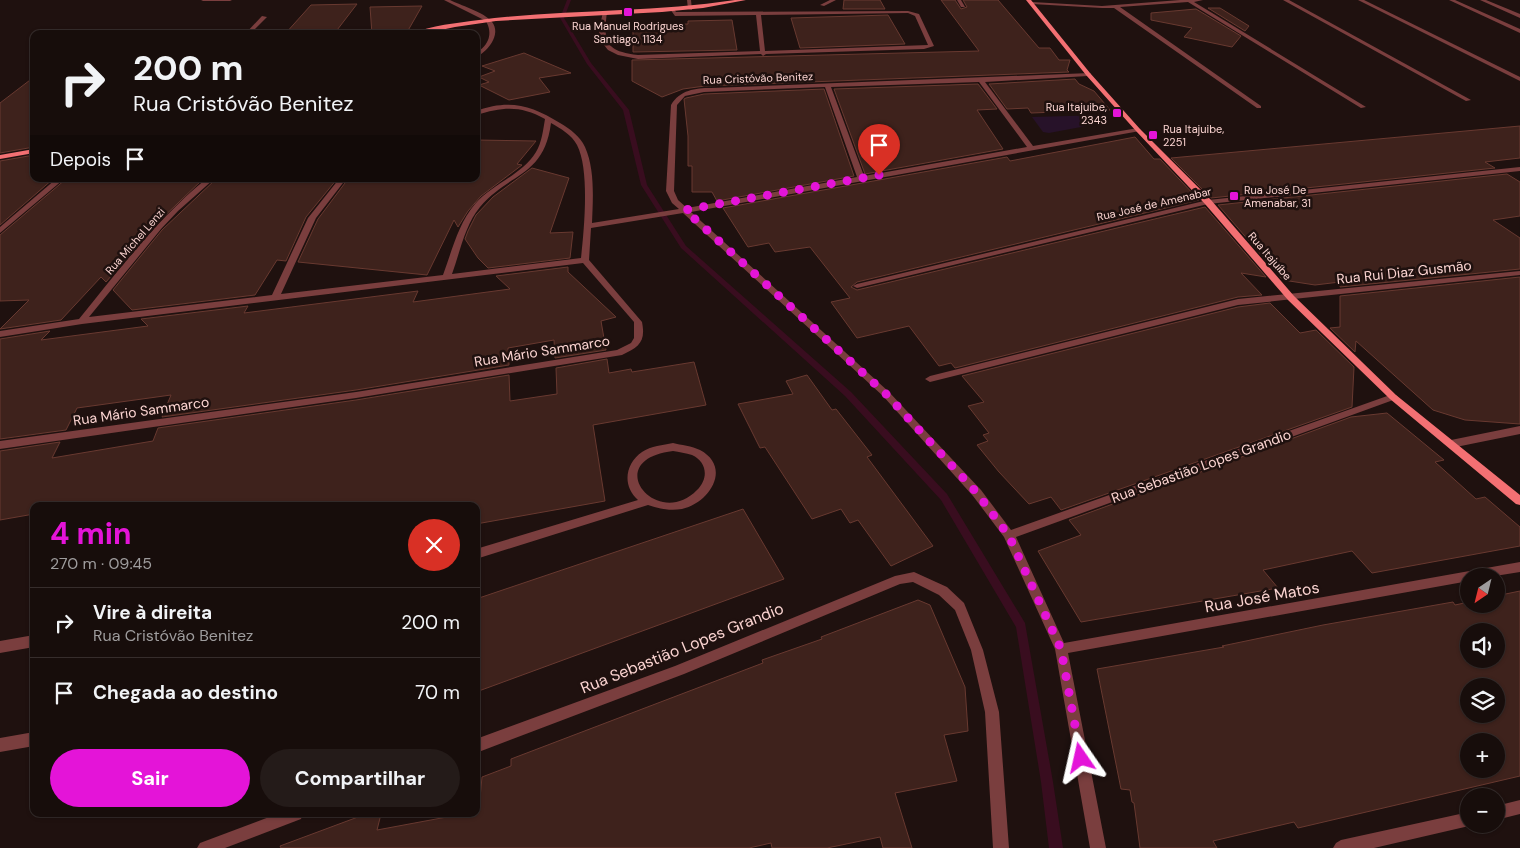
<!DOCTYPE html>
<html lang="pt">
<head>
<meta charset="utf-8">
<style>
  body { margin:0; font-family:"DM Sans",sans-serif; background:#241b19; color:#f1f3f6; height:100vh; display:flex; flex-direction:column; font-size:19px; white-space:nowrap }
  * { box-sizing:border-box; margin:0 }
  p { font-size:16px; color:#9e9c9d }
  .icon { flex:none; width:28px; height:28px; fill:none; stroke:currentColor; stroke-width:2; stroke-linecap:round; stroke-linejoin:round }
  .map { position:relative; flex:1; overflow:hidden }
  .sheet { position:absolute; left:30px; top:502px; width:450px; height:315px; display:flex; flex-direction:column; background:#170d0b; border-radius:10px; box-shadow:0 1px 4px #0004,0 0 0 1px #362d2c }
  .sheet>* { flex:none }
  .guide { position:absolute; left:30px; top:30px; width:450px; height:152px; border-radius:10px; box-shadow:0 1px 4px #0004,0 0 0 1px #362d2c; background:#170d0b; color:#f1f3f6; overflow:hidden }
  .needle { width:32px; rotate:215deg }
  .fabs { position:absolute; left:1460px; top:568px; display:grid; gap:10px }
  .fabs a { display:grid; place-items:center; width:45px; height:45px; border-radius:50%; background:#170d0b; box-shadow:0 1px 4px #0004,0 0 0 1px #362d2c; font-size:25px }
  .pin { position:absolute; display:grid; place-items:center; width:42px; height:42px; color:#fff; margin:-51px -21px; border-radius:50% 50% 50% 0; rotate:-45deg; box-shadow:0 0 5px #0007 }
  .pin .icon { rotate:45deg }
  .me { position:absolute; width:55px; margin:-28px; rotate:349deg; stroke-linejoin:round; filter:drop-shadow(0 0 4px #0008) }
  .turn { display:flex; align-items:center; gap:18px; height:105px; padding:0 20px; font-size:22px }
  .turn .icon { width:65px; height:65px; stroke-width:2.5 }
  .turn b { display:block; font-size:35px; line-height:42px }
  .then { display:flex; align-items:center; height:48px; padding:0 20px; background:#0003; gap:10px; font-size:19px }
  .round { display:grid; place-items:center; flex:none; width:52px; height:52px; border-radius:26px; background:#241b19 }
  .overview { display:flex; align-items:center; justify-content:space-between; height:85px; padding:0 20px }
  h1 { font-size:30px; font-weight:700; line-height:38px; color:#e414d8 }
  .primary-button { display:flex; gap:10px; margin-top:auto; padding:10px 20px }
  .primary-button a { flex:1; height:58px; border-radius:30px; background:#e414d8; color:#fff; font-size:20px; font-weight:700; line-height:58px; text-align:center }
  .primary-button a+a { background:#241b19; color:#f1f3f6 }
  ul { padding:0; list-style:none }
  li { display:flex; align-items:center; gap:15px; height:70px; padding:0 20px; border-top:1px solid #362d2c }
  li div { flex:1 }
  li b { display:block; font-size:19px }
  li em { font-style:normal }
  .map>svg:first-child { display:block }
  .green { fill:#271229 }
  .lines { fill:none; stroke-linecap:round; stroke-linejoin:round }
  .stream { fill:#390d1f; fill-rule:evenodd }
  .building { fill:#3e221c; stroke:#683930; fill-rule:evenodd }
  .street { fill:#7a3e3e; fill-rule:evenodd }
  .secondary { fill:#f37073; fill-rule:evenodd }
  .route { stroke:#e414d8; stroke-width:9; stroke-dasharray:0 16.2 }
  .poi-dot { fill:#e414d8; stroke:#1f110f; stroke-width:2 }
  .labels { text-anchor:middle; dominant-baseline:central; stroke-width:5; stroke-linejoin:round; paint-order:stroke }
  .far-poi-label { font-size:11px; fill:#fbd4d1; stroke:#1f110f; text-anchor:start }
  .far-street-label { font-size:11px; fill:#fbd4d1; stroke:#1f110f }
  .street-label { font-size:14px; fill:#fbd4d1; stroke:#1f110f }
  .near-street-label { font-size:16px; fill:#fbd4d1; stroke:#1f110f }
</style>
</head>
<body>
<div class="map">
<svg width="1520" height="848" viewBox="0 0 1520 848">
  <rect width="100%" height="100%" fill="#1f110f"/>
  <path class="green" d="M1105 115 1108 122 1049 133 1043 132 1032 117Z"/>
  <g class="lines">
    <path class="stream" d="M567 0H571L564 18 591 63 629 110 647 185 686 246 851 392 947 494 1025 623 1053 782 1063 848H1049L1041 782 1016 627 941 500 845 396 681 248 641 185 623 110 587 64 560 18Z"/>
  </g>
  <g class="building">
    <path d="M844 0H880L885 9H843Z"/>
    <path d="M941 0H955L961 9 967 7 963 0H998L1039 48H1050L1059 60H1070L1067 70 1069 72 705 86 683 89 662 97 632 81V60L979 51Z"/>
    <path d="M357 4 334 34H285L311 5Z"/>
    <path d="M422 6 406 34H372L370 7Z"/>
    <path d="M1208 8H1220L1249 26 1245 31Z"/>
    <path d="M1196 9 1241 36 1232 47 1184 37 1192 28 1151 20V13Z"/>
    <path d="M888 15 905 44 800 48 791 18Z"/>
    <path d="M732 20 737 50 633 52V26L688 24V21Z"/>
    <path d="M524 53 571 73 539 78 550 92 509 100 479 85 489 82 479 77 495 71 482 66Z"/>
    <path d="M34 77V147L0 153V103Z"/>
    <path d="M1075 79 1079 84 1094 91 1110 110 1031 113 1028 108 1007 109 989 84Z"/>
    <path d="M978 84 997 109 977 110 1003 149 865 174 834 89Z"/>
    <path d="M824 89 854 176 717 201 712 192H692V166H688V136L684 99 686 98 704 94Z"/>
    <path d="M1520 126V158L1485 162 1495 168 1211 198 1171 158Z"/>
    <path d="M1135 137 1154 159H1160L1199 200 857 282 851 287 857 290 1205 207 1266 277 1241 273 1262 295 1238 297 955 368 951 363 939 366 909 326 857 338 831 302 850 298 810 247 775 252 769 243 748 247 723 208 1007 157 1010 161Z"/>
    <path d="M476 140 536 141 517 164 522 165 481 196 468 211 458 227 454 220 427 275 298 262 318 219 348 179H476Z"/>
    <path d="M34 155V179H53L0 225V161Z"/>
    <path d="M532 168 569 178 550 233 573 232 570 258 488 268 478 258 465 239 468 231 476 215 493 197Z"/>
    <path d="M1507 174 1520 182V216L1493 220 1520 238V269L1340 287V282L1315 285 1283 280 1218 205Z"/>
    <path d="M66 179H203L153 227 106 282 101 277 61 320 0 329 29 300 0 301V235Z"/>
    <path d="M216 179H337L306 217 286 261 277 260 255 295 132 310 113 290 162 230Z"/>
    <path d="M568 267V272L616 317 601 321 606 350 555 358 554 340 508 348 509 365 356 390 162 417 171 395 77 408 66 430 0 439V339L50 331 41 340 148 326 141 319 248 306 244 313 418 291 413 302 510 289 496 276Z"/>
    <path d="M1520 277V424L1465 420 1433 410 1356 341 1355 352 1330 328 1340 327V296Z"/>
    <path d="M1270 303 1300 333 1316 330 1354 367 1352 407 1061 510 1051 497 1029 504 999 472 977 445 988 441 983 435 989 433 968 406 984 402 962 376 1238 307Z"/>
    <path d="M607 359 609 373 631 369 632 372 694 362 706 405 593 425 605 501 476 524V506H34V514L0 520V451L60 442 52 458 153 441 158 428 356 400 509 375 510 401 557 394 556 368Z"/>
    <path d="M807 375 832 410 836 409 872 455 867 457 933 546 891 566 858 520 850 523 841 509 812 519 765 447 760 448 738 404 793 394 786 381Z"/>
    <path d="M1387 413 1444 460 1435 462 1476 499 1485 497 1520 527V546L1372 573 1352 551 1263 570 1278 588 1081 622 1038 551 1081 535 1069 520 1351 417Z"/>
    <path d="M743 509 784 579 476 692V599Z"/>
    <path d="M1520 591V776L1298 828 1294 822 1213 841 1217 848H1140L1134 803 1132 802 1130 790 1121 789 1097 669 1224 647 1222 646 1323 625 1453 602 1455 605 1469 602V604H1496V596ZM1469 631H1496V659H1469ZM1469 686H1496V714H1469ZM1469 741H1496V769H1469Z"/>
    <path d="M918 600 930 605 965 687 968 731 944 735 957 781 895 793 912 848H883L880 837 827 848H772L771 843 749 848H281L280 846 366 814H381L377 830 463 814H476V809H479L482 777 511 766V759L763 663 762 660 822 639 821 637Z"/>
  </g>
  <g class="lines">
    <g class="street">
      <path d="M201 0H232L230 1H203Z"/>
      <path d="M444 0H450C460 5 482 12 489 19 504 31 489 51 476 57V53C489 45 493 34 486 21Z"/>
      <path d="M687 0H691L692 10 688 9Z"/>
      <path d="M830 0H836L824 6 820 5Z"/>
      <path d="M957 0H961L965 7H961Z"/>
      <path d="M1180 0H1203L1194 2 1366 107 1361 108 1188 2 1120 7 1261 106V108H1257L1114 8H1102L1032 4 1030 3 1032 2 1102 6Z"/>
      <path d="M1283 0H1289L1471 100 1466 101Z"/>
      <path d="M1358 0H1364L1520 77V81Z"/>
      <path d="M1449 0H1455L1520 29V33Z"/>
      <path d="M1480 0H1486L1520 14V18Z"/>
      <path d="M670 9H674L676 12 908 11 919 14 934 46 924 49 766 54 763 56 761 54 638 59 618 55 608 50 600 40 599 30 603 12 605 11 607 12C603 43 606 51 638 55L760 51 756 15 675 16ZM908 13 915 16 928 45 765 51 761 15Z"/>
      <path d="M262 16 267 17 250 34H245Z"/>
      <path d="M1090 73 1091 74 1088 76 985 82 1033 146 1138 128 1141 130 1140 131 691 212 889 392 981 490 1011 530 1390 395H1396L1398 397 1396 399 1016 537 1064 643 1520 562V572L1495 576H1469V581L1068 653 1106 848H1090L1055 649 1004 537 973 496 883 396 683 213 591 228 589 260 642 322C646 342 639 347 622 355L356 398 0 449V441L356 392 617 350 631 343 634 338V322L583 263 82 324 0 337V331L79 319C119 270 157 219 206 179H214L178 211 161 229 89 317 272 295 308 218 339 179H346L316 218 281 294 443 275C452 251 458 224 475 204 492 184 522 175 536 152 542 142 543 130 545 119 520 105 503 107 476 115V111C509 99 531 105 560 123 570 129 580 136 585 147 595 169 593 199 592 223L679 209 672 203 666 191 671 105C680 90 695 88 711 88ZM979 82 1027 147 864 176 831 87ZM825 87 857 177 687 208 678 200 674 191 677 105 685 96 704 92ZM551 123C560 128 572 135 577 145 590 170 584 230 581 258L452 274C460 252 465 225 480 207 510 172 544 177 551 123Z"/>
      <path d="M1520 167V171L1208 204 857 288 853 286 857 284 1208 200Z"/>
      <path d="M56 179H64L0 233V227Z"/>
      <path d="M1520 271V275L1238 305 930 382 925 379 930 376 1238 299Z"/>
      <path d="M1520 426V434L1451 448 1446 444 1451 440Z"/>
      <path d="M673 443C681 445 692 446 700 450 732 467 710 503 682 509 670 511 660 509 648 505L476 559V549L638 500C622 486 625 464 642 452 651 446 663 445 673 443ZM673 451C679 452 686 453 692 455 707 462 709 478 697 490 657 531 599 460 673 451Z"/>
      <path d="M914 572 947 587 964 603 983 650 999 712 1009 848H993L985 712 971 650 955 610 939 595 913 582 900 584 684 674 476 753V739L675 666 895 576Z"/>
      <path d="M34 635V647L0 653V641Z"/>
      <path d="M34 732V746L0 752V738Z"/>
      <path d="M1520 800V814L1496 820V806Z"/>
      <path d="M1469 812V824H1474L1469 826 1374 848H1333L1336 843 1341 840Z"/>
      <path d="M277 814H303L301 819 225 848H197L200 843Z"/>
    </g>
    <g class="secondary">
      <path d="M735 0H746L703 8 662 12 496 21 455 27 422 34H412C430 25 458 23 479 20 564 9 650 13 735 0Z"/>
      <path d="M1026 0H1031L1090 73 1140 129 1211 200 1294 296 1396 395 1520 495V505L1516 504 1390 399 1288 300 1205 204 1136 131 1086 75Z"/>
      <path d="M34 149V153L0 159V155Z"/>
    </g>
  </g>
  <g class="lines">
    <path class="route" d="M879 175 685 210 886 394 977 493 1009 536 1061 649 1081 758"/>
  </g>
  <g class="poi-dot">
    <rect x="623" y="7" width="10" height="10" rx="2.5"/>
    <rect x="1112" y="108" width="10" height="10" rx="2.5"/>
    <rect x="1148" y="130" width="10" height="10" rx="2.5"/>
    <rect x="1229" y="191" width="10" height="10" rx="2.5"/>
  </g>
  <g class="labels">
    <g class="far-poi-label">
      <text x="628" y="26" text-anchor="middle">Rua Manuel Rodrigues<tspan x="628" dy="13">Santiago, 1134</tspan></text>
      <text x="1107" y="107" text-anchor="end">Rua Itajuibe,<tspan x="1107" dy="13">2343</tspan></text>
      <text x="1163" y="129">Rua Itajuibe,<tspan x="1163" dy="13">2251</tspan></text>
      <text x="1244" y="190">Rua José De<tspan x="1244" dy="13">Amenabar, 31</tspan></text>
    </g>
    <g class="far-street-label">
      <text transform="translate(758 78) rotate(-2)">Rua Cristóvão Benitez</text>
      <text transform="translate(1154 204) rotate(-13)">Rua José de Amenabar</text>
      <text transform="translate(135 241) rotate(-49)">Rua Michel Lenzi</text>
      <text transform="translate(1270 256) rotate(49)">Rua Itajuíbe</text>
    </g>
    <g class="street-label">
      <text transform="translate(1404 272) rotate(-6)">Rua Rui Diaz Gusmão</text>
      <text transform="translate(542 351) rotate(-9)">Rua Mário Sammarco</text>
      <text transform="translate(141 411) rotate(-8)">Rua Mário Sammarco</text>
      <text transform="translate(1201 466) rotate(-20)">Rua Sebastião Lopes Grandio</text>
    </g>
    <g class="near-street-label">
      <text transform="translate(1262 597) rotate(-10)">Rua José Matos</text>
      <text transform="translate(682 648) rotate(-22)">Rua Sebastião Lopes Grandio</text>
    </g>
  </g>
</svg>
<div class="fabs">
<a><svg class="needle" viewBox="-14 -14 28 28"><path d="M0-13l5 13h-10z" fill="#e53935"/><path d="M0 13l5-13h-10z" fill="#9e9c9d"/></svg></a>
<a><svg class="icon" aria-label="sound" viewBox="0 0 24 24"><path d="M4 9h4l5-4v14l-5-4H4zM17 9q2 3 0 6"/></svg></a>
<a><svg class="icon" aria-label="layers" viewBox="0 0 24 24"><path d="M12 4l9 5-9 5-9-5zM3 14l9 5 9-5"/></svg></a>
<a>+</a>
<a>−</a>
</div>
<div class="pin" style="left:879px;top:175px;background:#d93025"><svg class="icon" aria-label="arrive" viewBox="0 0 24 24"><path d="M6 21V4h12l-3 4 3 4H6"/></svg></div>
<svg class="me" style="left:1081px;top:758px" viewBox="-20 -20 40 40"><path d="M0-17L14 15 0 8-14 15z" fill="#e414d8" stroke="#fff" stroke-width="4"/></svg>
<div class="guide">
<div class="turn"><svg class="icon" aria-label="right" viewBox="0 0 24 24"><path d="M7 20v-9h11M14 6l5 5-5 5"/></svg><div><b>200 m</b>Rua Cristóvão Benitez</div></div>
<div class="then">Depois<svg class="icon" aria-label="arrive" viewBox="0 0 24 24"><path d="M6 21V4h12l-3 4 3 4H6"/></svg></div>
</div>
<section class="sheet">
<div class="overview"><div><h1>4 min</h1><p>270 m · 09:45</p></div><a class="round" style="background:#d93025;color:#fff"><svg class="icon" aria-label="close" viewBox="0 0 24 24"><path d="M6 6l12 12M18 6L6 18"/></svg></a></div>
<ul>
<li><svg class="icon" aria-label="right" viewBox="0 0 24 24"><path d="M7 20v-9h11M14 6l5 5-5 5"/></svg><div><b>Vire à direita</b><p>Rua Cristóvão Benitez</p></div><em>200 m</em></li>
<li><svg class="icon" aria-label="arrive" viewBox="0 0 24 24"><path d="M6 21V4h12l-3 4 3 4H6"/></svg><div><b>Chegada ao destino</b></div><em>70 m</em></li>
</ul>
<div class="primary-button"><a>Sair</a><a>Compartilhar</a></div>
</section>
</div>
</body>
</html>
